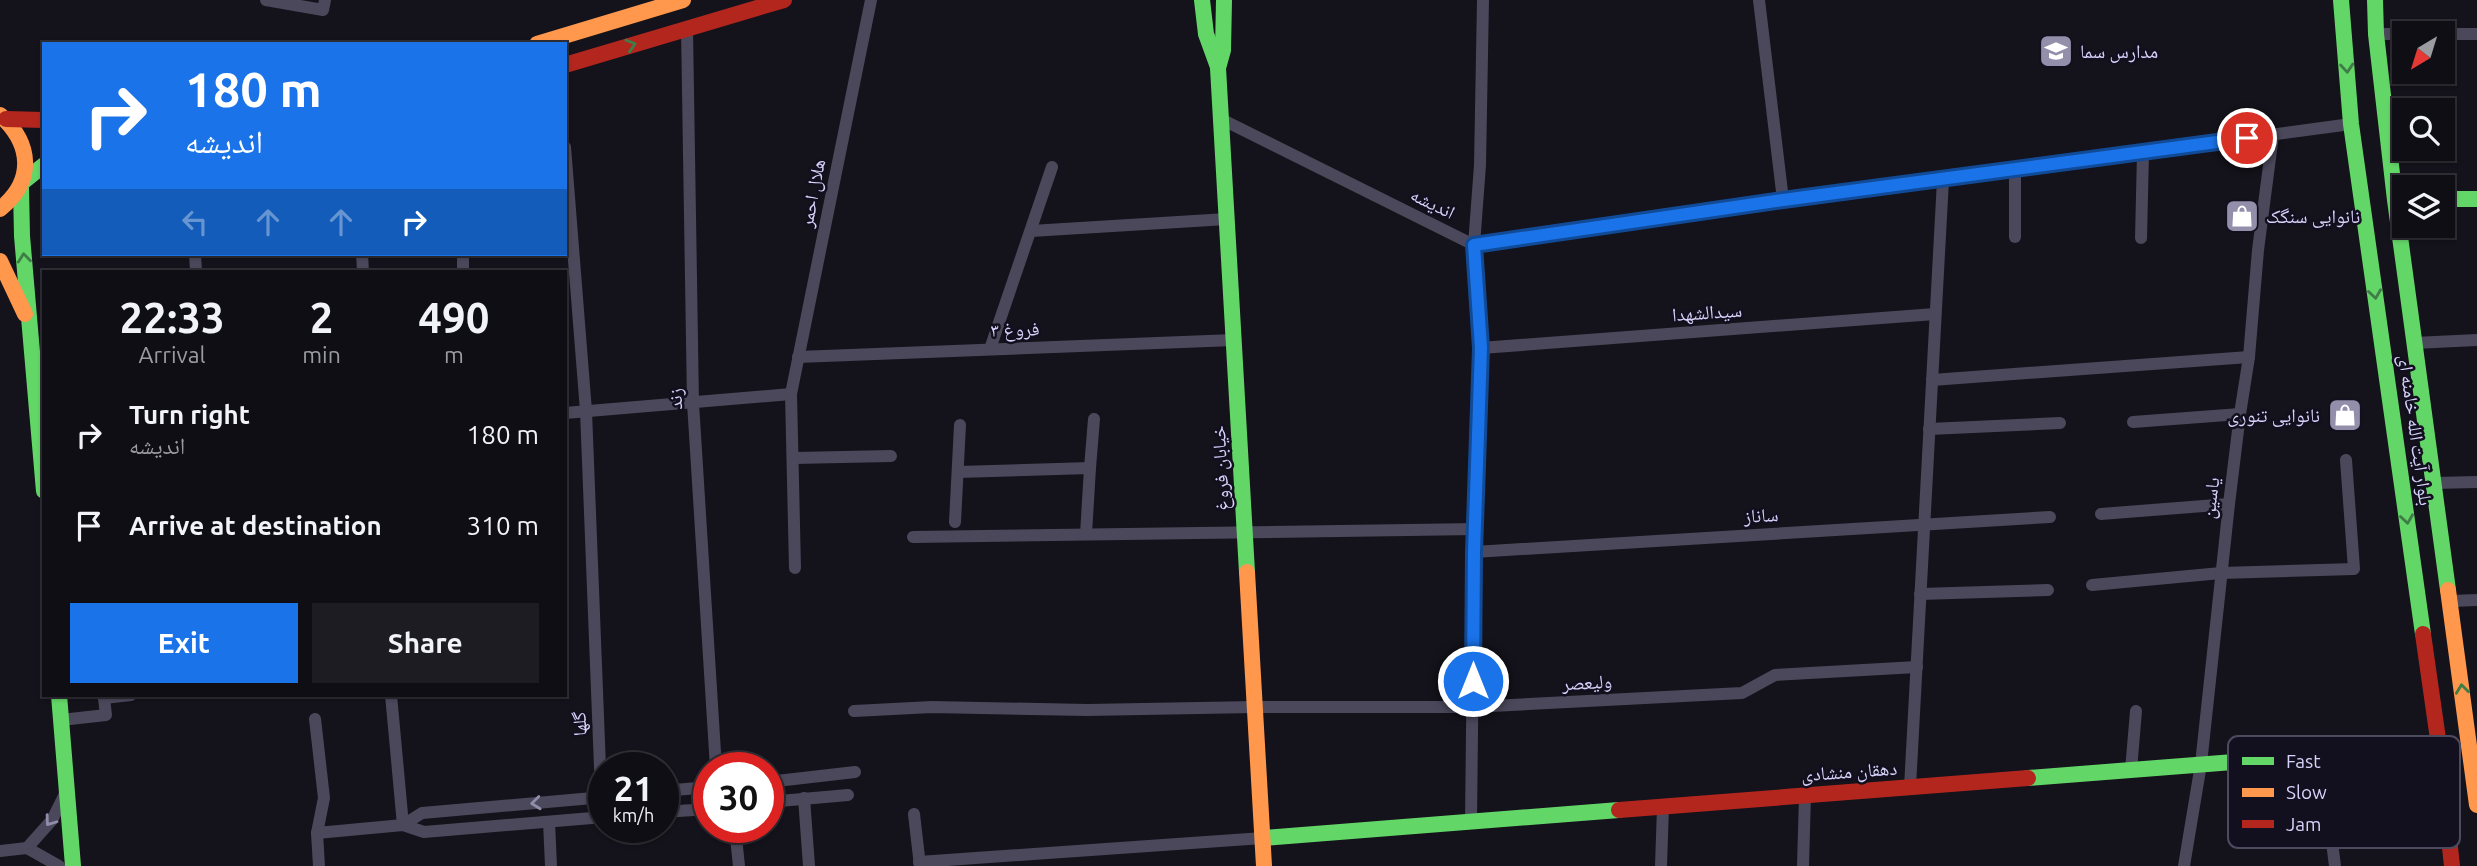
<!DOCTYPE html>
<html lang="en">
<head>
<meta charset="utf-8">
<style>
  body { margin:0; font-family:Ubuntu,"Noto Naskh Arabic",sans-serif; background:#1d1c22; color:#f1f3f6; height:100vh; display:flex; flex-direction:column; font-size:26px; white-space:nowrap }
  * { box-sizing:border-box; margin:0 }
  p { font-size:23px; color:#9b9ca0 }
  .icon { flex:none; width:38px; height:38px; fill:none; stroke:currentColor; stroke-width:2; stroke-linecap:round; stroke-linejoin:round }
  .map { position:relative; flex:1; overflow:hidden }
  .drawer { position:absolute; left:42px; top:270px; width:525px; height:427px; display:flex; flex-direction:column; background:#0f0e14; border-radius:0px; box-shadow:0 2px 5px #0004,0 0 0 2px #2f2e34 }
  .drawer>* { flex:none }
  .hud { position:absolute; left:42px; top:42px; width:525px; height:214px; border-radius:0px; box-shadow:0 2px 5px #0004,0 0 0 2px #2f2e34; background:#1a73e8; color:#fff; overflow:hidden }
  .needle { width:46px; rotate:218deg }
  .controls { position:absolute; left:2392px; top:21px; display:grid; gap:14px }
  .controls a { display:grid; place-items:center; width:63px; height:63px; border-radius:0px; background:#0f0e14; box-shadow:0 2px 5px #0004,0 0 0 2px #2f2e34; font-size:35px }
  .speed { position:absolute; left:588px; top:752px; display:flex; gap:14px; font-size:35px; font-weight:700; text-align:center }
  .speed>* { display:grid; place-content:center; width:91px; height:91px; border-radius:50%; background:#0f0e14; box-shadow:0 2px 5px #0004,0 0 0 2px #2f2e34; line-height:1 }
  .speed small { font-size:18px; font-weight:400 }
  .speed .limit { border:10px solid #d22; background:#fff; color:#111 }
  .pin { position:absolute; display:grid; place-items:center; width:60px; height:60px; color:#fff; margin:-30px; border:4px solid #fff; border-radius:50%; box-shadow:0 2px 7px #0007 }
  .me { position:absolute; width:77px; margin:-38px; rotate:0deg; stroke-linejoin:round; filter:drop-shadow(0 0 5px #0008) }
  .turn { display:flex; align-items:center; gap:24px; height:147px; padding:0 28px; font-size:32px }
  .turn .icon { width:91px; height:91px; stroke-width:2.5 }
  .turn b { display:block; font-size:49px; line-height:60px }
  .lanes { display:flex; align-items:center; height:66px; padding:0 28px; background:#0003; justify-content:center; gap:35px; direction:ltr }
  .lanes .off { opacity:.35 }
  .eta { display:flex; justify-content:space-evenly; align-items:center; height:119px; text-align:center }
  .eta b { font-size:42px; font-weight:700; line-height:49px }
  .button { display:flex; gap:14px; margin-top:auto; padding:14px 28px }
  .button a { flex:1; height:80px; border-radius:0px; background:#1a73e8; color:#fff; font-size:28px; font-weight:700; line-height:80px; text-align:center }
  .button a+a { background:#1d1c22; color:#f1f3f6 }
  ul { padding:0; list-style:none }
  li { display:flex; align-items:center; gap:21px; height:91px; padding:0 28px }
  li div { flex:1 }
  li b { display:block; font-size:26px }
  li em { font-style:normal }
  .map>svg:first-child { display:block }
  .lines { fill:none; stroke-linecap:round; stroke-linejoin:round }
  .street { stroke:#4a485a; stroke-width:12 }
  .fast { stroke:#63d668; stroke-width:16 }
  .slow { stroke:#ff974d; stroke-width:16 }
  .jam { stroke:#b3261e; stroke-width:16 }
  .oneway { stroke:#3f7c47 }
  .oneway2 { stroke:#908daa }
  .route-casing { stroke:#114b97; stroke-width:18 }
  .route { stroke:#1a73e8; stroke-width:12 }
  .labels { text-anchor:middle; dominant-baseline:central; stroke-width:5; stroke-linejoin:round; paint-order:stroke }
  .poi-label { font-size:19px; fill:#d7d2f9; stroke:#120f1e; text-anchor:start }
  .street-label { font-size:19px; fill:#d7d2f9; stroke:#120f1e }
  .key { fill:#120f1e; stroke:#4d4a60; stroke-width:2 }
  .key-label { font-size:19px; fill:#d7d2f9 }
</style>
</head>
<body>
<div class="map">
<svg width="2477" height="866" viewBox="0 0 2477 866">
  <rect width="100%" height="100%" fill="#14121a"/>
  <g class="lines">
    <g class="street">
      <path d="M266 0 323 10 325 0"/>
      <path d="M1759 0 1783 200"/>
      <path d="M687 29 693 403 716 768"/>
      <path d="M2376 34H2404"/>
      <path d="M2443 34H2477"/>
      <path d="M1221 119 1474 245 1783 200 2351 124"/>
      <path d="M565 147 586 411 602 818"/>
      <path d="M2015 170V237"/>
      <path d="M1031 231 1227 219"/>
      <path d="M2141 238 2143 153"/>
      <path d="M195 254 196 271"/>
      <path d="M362 254 363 271"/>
      <path d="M463 254V271"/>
      <path d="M2414 343 2477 340"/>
      <path d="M1481 348 1935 314"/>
      <path d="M990 349 1052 167"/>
      <path d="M798 357 1234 340"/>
      <path d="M1932 380 2249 357"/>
      <path d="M565 413 791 394"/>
      <path d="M2133 422 2240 414"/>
      <path d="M1929 429 2060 423"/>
      <path d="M794 458 891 456"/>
      <path d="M1090 468 1094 419"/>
      <path d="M958 472 1090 468 1086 534"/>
      <path d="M2434 483 2477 482"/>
      <path d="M2101 514 2229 504"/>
      <path d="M955 522 960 425"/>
      <path d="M913 537 1477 529"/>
      <path d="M1474 552 2050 517"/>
      <path d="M795 568 791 394 871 0"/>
      <path d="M2092 585 2221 573 2354 569 2346 460"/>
      <path d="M1920 594 2048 590"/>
      <path d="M2451 601 2477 600"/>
      <path d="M104 695V698L131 695"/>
      <path d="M391 695 403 825"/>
      <path d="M854 711 932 707 1087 710 1255 707H1473L1742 693 1775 675 1917 667"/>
      <path d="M315 719 324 798 317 833"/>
      <path d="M61 720 106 715 104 698"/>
      <path d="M2321 755 2335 866"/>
      <path d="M2131 770 2136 711"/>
      <path d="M768 782 855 772"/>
      <path d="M1910 787 1943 180"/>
      <path d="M663 791 709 787"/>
      <path d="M804 798 809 866"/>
      <path d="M768 802 848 795"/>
      <path d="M663 812 709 809"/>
      <path d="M914 814 920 866"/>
      <path d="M549 822 551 866"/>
      <path d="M1471 822 1474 552 1481 348 1474 245 1480 165 1483 0"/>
      <path d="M403 825 422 813 604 797"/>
      <path d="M735 828 739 866"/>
      <path d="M27 848 52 820 65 794"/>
      <path d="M27 848 59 866"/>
      <path d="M0 851 27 848"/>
      <path d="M919 862 1263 838"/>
      <path d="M319 866 317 833 403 825 424 832 604 817"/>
      <path d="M1661 866 1663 807"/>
      <path d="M1803 866 1805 795"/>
      <path d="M2184 866 2201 764 2229 504 2240 414 2249 357 2258 250 2273 135"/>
    </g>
    <g class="fast">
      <path d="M1202 0 1206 34 1218 67"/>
      <path d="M1224 0 1223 50 1218 68 1247 572"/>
      <path d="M2341 0 2351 124 2423 634"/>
      <path d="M2375 0 2376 34 2395 200 2448 590"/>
      <path d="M24 181 44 165"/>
      <path d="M21 188 22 236 44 491"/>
      <path d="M2443 199H2477"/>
      <path d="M59 695 73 866"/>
      <path d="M2028 778 2439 746"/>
      <path d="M1263 838 1619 810"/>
    </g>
    <g class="slow">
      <path d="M537 44 683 0"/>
      <path d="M0 115C32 144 35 181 0 209"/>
      <path d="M0 261 25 314"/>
      <path d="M1247 572 1264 866"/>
      <path d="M2448 590 2477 805"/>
    </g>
    <g class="jam">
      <path d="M565 65 784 0"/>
      <path d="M6 119 44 120"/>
      <path d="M2423 634 2439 746 2452 866"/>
      <path d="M1619 810 2028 778"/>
    </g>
  </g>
  <defs><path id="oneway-chevron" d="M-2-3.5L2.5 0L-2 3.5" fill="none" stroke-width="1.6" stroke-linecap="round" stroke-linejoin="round" transform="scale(1.75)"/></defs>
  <g class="oneway">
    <use href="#oneway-chevron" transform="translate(631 45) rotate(-17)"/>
    <use href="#oneway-chevron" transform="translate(2347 68) rotate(85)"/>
    <use href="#oneway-chevron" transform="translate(24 258) rotate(-96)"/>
    <use href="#oneway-chevron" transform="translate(2375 294) rotate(82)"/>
    <use href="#oneway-chevron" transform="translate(2407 519) rotate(82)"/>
    <use href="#oneway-chevron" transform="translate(2462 689) rotate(-97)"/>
  </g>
  <g class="oneway2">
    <use href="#oneway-chevron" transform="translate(536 803) rotate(174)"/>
    <use href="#oneway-chevron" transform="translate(50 821) rotate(126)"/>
  </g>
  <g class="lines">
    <g class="route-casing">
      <path id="route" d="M1473 681 1474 552 1481 348 1474 245 1783 200 2247 138"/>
    </g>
    <use href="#route" class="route"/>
  </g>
  <defs>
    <g id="school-square" transform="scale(1.75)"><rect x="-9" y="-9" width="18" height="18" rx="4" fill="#938fab" stroke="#120f1e"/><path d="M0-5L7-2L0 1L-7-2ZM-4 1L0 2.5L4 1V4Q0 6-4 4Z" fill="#fff"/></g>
    <g id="shop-square" transform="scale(1.75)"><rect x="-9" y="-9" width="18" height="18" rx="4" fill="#938fab" stroke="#120f1e"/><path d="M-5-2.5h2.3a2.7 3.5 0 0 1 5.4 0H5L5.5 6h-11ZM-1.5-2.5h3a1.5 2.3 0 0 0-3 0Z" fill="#fff"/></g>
  </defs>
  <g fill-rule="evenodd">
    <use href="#school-square" x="2056" y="51"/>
    <use href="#shop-square" x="2242" y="216"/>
    <use href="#shop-square" x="2345" y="415"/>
  </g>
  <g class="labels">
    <g class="poi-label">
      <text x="2080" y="51">مدارس سما</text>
      <text x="2266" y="216">نانوایی سنگک</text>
      <text x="2320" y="415" text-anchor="end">نانوایی تنوری</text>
    </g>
    <g class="street-label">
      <text transform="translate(812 193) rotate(-79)">هلال احمر</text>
      <text transform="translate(1433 203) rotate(26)">اندیشه</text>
      <text transform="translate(1707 312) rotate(-4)">سیدالشهدا</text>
      <text transform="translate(1015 329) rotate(-2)">فروغ ۳</text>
      <text transform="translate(675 399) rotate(-92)">زند</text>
      <text transform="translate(2416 430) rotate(82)">بلوار آیت الله خامنه ای</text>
      <text transform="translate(1220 468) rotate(-93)">خیابان فروغ</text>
      <text transform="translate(2210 498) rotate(-83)">یاسین</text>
      <text transform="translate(1761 515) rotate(-3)">ساناز</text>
      <text transform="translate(1587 682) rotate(-3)">ولیعصر</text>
      <text transform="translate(579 724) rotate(-92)">گلها</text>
      <text transform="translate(1849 771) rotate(-4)">دهقان منشادی</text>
    </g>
  </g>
  <rect x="2228" y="736" width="232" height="112" rx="10" class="key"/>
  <rect x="2242" y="757" width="32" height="8" fill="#63d668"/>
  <rect x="2242" y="788" width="32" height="9" fill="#ff974d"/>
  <rect x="2242" y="820" width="32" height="8" fill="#b3261e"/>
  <g class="key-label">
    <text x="2286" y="768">Fast</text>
    <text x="2286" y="799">Slow</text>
    <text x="2286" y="831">Jam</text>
  </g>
</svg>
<div class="controls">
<a><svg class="needle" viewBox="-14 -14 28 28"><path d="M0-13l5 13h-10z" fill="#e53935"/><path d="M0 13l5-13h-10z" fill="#9b9ca0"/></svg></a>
<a><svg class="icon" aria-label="search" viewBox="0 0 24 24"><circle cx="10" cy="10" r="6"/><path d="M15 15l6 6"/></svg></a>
<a><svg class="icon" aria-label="layers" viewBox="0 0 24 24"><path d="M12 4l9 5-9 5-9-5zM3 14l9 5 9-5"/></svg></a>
</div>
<div class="speed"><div>21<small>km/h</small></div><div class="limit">30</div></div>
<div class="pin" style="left:2247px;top:138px;background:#d93025"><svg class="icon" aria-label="arrive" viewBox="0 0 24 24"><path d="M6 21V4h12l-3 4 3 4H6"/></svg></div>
<svg class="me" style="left:1473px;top:681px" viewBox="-20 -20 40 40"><circle r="17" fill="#1a73e8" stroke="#fff" stroke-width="3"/><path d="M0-11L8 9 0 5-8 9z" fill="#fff"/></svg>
<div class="hud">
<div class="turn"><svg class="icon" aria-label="right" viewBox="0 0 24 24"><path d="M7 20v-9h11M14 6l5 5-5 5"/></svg><div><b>180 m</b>اندیشه</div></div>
<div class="lanes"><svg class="icon off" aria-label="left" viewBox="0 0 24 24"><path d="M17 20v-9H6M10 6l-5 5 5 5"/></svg><svg class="icon off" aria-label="ahead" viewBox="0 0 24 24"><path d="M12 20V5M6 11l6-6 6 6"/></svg><svg class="icon off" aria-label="ahead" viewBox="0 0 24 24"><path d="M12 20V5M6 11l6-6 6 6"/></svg><svg class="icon" aria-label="right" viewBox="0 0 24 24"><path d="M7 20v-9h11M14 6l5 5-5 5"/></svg></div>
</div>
<section class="drawer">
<div class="eta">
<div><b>22:33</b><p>Arrival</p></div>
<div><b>2</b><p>min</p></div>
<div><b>490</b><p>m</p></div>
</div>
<ul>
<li><svg class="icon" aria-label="right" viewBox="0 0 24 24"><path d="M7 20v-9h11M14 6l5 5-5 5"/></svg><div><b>Turn right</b><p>اندیشه</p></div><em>180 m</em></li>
<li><svg class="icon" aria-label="arrive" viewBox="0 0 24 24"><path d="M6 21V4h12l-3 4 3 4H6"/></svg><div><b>Arrive at destination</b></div><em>310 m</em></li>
</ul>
<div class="button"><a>Exit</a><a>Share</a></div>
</section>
</div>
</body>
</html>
